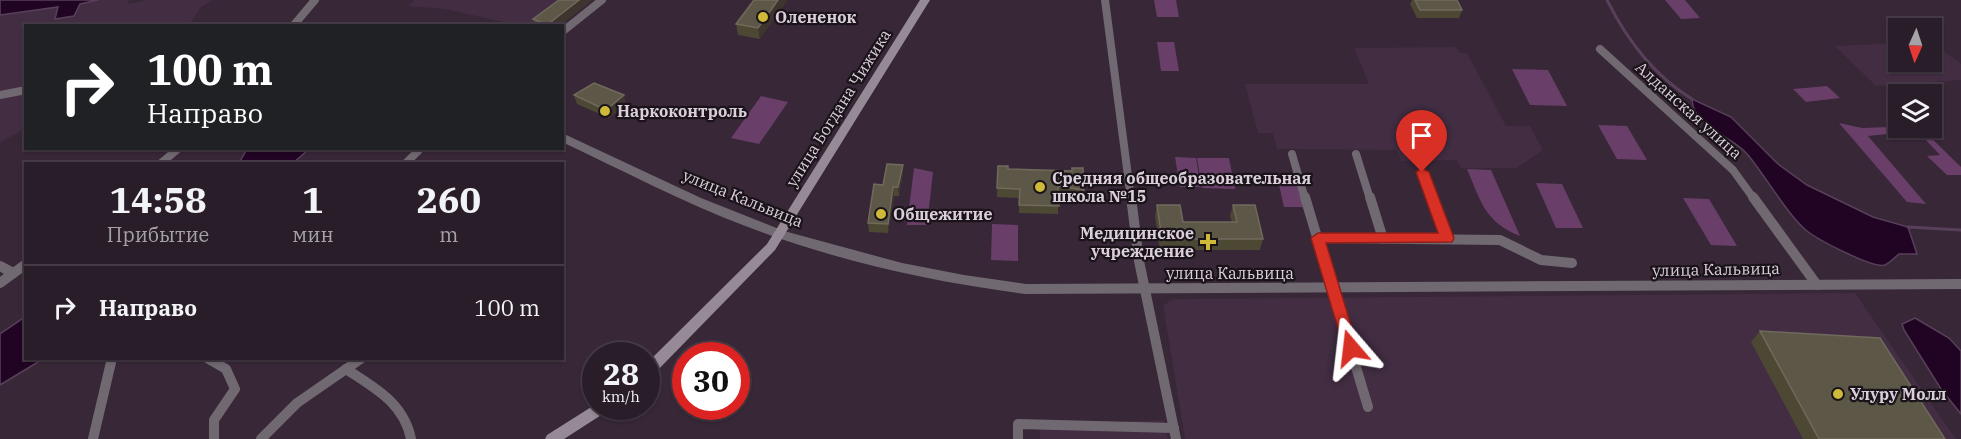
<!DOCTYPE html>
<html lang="ru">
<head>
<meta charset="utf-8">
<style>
  body { margin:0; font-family:"IBM Plex Serif",serif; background:#312631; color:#f1f3f6; height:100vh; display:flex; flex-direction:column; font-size:22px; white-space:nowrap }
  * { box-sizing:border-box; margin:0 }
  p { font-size:20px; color:#a5a2a8 }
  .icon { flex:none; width:33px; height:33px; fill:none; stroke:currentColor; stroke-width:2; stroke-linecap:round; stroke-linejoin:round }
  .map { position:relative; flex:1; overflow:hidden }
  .details { position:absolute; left:24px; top:162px; width:540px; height:198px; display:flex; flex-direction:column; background:#291d29; border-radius:0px; box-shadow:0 2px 4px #0004,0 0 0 2px #453b46 }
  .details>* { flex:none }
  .banner { position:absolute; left:24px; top:24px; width:540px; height:126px; border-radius:0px; box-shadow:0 2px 4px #0004,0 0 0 2px #453b46; background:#202124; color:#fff; overflow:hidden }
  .needle { width:39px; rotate:183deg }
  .buttons { position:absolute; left:1888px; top:18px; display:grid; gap:12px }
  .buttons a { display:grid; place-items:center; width:54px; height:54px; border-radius:0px; background:#291d29; box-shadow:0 2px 4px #0004,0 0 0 2px #453b46; font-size:30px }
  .speed { position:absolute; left:582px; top:342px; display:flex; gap:12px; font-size:30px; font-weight:700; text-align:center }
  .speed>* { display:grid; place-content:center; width:78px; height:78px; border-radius:50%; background:#291d29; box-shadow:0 2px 4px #0004,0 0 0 2px #453b46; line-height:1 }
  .speed small { font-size:15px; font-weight:400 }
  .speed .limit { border:9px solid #d22; background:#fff; color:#111 }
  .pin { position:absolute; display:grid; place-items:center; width:51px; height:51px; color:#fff; margin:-62px -26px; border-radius:50% 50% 50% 0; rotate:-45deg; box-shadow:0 0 6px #0007 }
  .pin .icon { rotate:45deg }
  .me { position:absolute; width:66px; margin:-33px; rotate:343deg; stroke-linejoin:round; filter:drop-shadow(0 0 4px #0008) }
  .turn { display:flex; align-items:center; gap:21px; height:126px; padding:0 24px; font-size:27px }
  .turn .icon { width:78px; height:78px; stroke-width:2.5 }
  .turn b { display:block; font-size:42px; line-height:51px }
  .eta { display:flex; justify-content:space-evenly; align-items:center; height:102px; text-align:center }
  .eta b { font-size:36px; font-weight:700; line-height:42px }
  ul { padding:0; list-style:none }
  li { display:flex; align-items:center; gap:18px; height:84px; padding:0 24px; border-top:2px solid #453b46 }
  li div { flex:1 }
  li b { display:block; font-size:22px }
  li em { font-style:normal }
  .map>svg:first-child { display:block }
  .built { fill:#422d43 }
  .green { fill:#693f6a }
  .water { fill:#210323; stroke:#58405a; stroke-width:1.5 }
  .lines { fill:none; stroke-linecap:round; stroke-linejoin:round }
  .stream { stroke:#58405a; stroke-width:3 }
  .minor-far1 { stroke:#716971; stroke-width:8 }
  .minor { stroke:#716971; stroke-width:10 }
  .tertiary { fill:#716971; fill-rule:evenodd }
  .secondary { fill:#978a97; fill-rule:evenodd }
  .wall { fill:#4d4834 }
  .shaded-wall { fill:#3e352e }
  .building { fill:#5c5746; stroke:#706a5d; stroke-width:1.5 }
  .route { fill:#d93025; stroke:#8d1f18; stroke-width:1.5 }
  .poi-dot { fill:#ceb938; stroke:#1a131a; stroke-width:2 }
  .labels { text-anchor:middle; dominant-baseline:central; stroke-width:4.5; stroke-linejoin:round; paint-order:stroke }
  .poi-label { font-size:16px; font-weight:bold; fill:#dacfda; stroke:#1a131a; text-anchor:start }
  .street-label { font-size:16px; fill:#dacfda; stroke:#1a131a }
</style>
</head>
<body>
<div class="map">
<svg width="1961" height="439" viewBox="0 0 1961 439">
  <rect width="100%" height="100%" fill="#372737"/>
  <g class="built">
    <path d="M98 0H129L128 4 146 0H213L201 7 189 25 26 26 25 128 0 143V15L58 7 55 19 79 4Z"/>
    <path d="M414 0H593L560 26 517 25 445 9 408 6Z"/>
    <path d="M1899 43V62H1932V46L1945 52 1961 64V80L1876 86 1835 46Z"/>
    <path d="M1456 47 1460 53H1467L1506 126H1530L1543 150 1517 168H1461L1457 160 1401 161 1396 150 1277 149 1273 133H1258L1245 84H1369L1354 48Z"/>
    <path d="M1855 293 1956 439H1185L1163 305 1174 299Z"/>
    <path d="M1164 420 1168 439H1040L1039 425Z"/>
  </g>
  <g class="green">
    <path d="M1154 0H1176L1179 17H1157Z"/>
    <path d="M1665 0H1685L1700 18 1681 19Z"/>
    <path d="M1157 42H1174L1179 71H1161Z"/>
    <path d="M1512 69 1548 70 1567 106 1530 105Z"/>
    <path d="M1827 86 1840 98 1806 102 1793 89Z"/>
    <path d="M761 96 788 102 759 144 731 138Z"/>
    <path d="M1839 123 1862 128 1889 127 1897 133 1868 136 1926 204 1907 202Z"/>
    <path d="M1598 125 1627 126 1647 160 1617 159Z"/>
    <path d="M1925 132 1961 167V175H1947L1927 156 1940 155 1922 136Z"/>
    <path d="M1175 157 1196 158 1201 187H1180Z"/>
    <path d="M1197 158H1229L1235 189 1202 188Z"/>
    <path d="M914 168 933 172 927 225H907Z"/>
    <path d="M1467 169 1491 170 1520 236C1485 222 1481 202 1467 169Z"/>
    <path d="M1278 180 1297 181 1303 207H1284Z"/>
    <path d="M1536 183 1562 184 1583 228H1556Z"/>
    <path d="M1683 198 1709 199 1737 246 1711 245Z"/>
    <path d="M992 224 1018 225V261L991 260Z"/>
  </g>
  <g class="water">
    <path d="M0 0H98L80 4 74 16 55 19 58 7 0 15Z"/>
    <path d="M1692 99 1731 117 1778 164 1807 185 1873 217 1908 227 1917 254H1899C1895 257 1890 263 1885 265 1873 269 1817 239 1807 231 1789 217 1764 174 1748 155 1732 135 1693 128 1692 99Z"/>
    <path d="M247 149V148L309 149 293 163H239Z"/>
    <path d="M25 317 26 358 43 359 0 385V334Z"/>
    <path d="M1915 318 1949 338 1961 351V414L1941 389 1904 330 1902 324Z"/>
  </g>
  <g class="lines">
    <g class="stream">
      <path d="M1607 0C1627 40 1653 75 1692 99"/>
      <path d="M1908 227 1961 230"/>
    </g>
    <g class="minor-far1">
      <path d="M1105 0 1131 199"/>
      <path d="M293 26 315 0"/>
      <path d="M562 32 602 0"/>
      <path d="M1600 49 1733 170 1754 199"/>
      <path d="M0 95 26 90"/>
      <path d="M1292 154 1305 199"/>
      <path d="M1356 154 1370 199"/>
      <path d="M160 164 179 148"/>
      <path d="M405 164 421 148"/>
      <path d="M1422 172 1432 199"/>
    </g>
    <g class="minor">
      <path d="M1131 197 1139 261 1176 439"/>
      <path d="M1305 197 1368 407"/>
      <path d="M1370 197 1383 239"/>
      <path d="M1432 197 1447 238"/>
      <path d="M1753 197 1817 285"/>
      <path d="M1318 238 1500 240 1541 260 1572 263"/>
      <path d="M0 266 13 273"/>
      <path d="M0 283 26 264"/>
      <path d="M207 358 226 369 235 389 214 420V439"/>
      <path d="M346 369C375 388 404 403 411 439"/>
      <path d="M93 439 112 358"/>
      <path d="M261 439 297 403 362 358"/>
      <path d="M1018 439V424L1174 428"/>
    </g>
    <path class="tertiary" d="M562 133 701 198 784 231 902 263 964 275 1026 284 1961 279V289L1026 294C932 282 837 261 748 227 684 203 624 171 562 142Z"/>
    <g class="secondary">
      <path d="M920 0H930L775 250 651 377 646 378V364L767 244Z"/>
      <path d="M596 404V406H611L609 410 564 439H545L547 435Z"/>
    </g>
  </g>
  <g class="wall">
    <path d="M754 0 760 39 738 35 736 24Z"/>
    <path d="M1412 0H1457L1462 10 1459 18H1417L1410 4Z"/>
    <path d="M533 19 560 26H535Z"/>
    <path d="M574 95 626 104 609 118 577 104Z"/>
    <path d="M903 165V173L899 196H894L888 233 869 232 868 223 883 185Z"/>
    <path d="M998 166 1084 190 1083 198 1058 195V214L1019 213V198L997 197Z"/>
    <path d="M1157 205 1183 222H1232L1230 216 1233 205 1263 239 1260 250H1160L1155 216Z"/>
    <path d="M1760 331 1945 439H1803L1751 342Z"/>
  </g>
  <g class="shaded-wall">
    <path d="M579 0H592L560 26H548L547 25Z"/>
    <path d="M778 0H788L760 39 758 28Z"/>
    <path d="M624 95 626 104 609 118 606 110Z"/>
    <path d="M903 165V173L899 196 898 187Z"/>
    <path d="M893 187 894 196 888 233V224Z"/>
  </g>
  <g class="building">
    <path d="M559 0H579L547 25 533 19Z"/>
    <path d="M754 0H778L758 28 736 24Z"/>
    <path d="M1415 0H1457L1462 10H1420Z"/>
    <path d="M594 83 624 95 606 110 574 95Z"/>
    <path d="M887 164 903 165 898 187H893L888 224 868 223 874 184 883 185Z"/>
    <path d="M998 166H1008V169L1072 171V168H1083L1084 190 1058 186 1059 206 1019 205 1020 189 997 188Z"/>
    <path d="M1157 205H1180L1183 222H1237L1233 205H1255L1263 239H1162Z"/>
    <path d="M1760 331 1880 338 1945 439H1819Z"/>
  </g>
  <path class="route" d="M1422 168 1429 172 1454 238 1452 242 1326 243 1358 348 1351 354 1345 352 1311 238 1318 233H1438L1416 172Z"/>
  <g class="poi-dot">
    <circle cx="763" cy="17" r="6"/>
    <circle cx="605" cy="111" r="6"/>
    <circle cx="1040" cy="187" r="6"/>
    <circle cx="881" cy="214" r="6"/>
    <path d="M1205 233h6v6h6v6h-6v6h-6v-6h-6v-6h6z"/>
    <circle cx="1838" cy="394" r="6"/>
  </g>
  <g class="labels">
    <g class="poi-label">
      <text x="775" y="17">Олененок</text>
      <text x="617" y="111">Наркоконтроль</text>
      <text x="1052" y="178">Средняя общеобразовательная<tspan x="1052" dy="18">школа №15</tspan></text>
      <text x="893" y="214">Общежитие</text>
      <text x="1194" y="233" text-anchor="end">Медицинское<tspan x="1194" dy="18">учреждение</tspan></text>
      <text x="1850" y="394">Улуру Молл</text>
    </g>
    <g class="street-label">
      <text transform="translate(838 108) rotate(-58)">улица Богдана Чижика</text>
      <text transform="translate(1689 110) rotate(42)">Алданская улица</text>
      <text transform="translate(743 198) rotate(22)">улица Кальвица</text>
      <text transform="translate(1716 269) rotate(-1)">улица Кальвица</text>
      <text x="1230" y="273">улица Кальвица</text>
    </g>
  </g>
</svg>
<div class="buttons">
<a><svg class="needle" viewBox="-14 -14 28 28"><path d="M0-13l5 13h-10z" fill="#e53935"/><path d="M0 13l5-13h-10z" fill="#a5a2a8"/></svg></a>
<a><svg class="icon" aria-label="layers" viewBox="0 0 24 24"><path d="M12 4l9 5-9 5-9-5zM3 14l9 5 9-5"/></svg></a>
</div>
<div class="speed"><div>28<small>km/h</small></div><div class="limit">30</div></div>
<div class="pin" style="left:1422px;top:172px;background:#d93025"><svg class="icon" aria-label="arrive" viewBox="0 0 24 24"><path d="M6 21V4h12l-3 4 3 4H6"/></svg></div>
<svg class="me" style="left:1351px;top:348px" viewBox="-20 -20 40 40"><path d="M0-17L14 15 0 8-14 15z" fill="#d93025" stroke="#fff" stroke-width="4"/></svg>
<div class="banner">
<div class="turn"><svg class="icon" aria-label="right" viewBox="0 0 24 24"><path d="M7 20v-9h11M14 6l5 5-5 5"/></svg><div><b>100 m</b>Направо</div></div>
</div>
<section class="details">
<div class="eta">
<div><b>14:58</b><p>Прибытие</p></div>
<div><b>1</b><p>мин</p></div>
<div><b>260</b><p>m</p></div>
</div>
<ul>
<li><svg class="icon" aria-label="right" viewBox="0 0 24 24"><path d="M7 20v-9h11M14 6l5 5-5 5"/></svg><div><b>Направо</b></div><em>100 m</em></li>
</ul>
</section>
</div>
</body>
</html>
